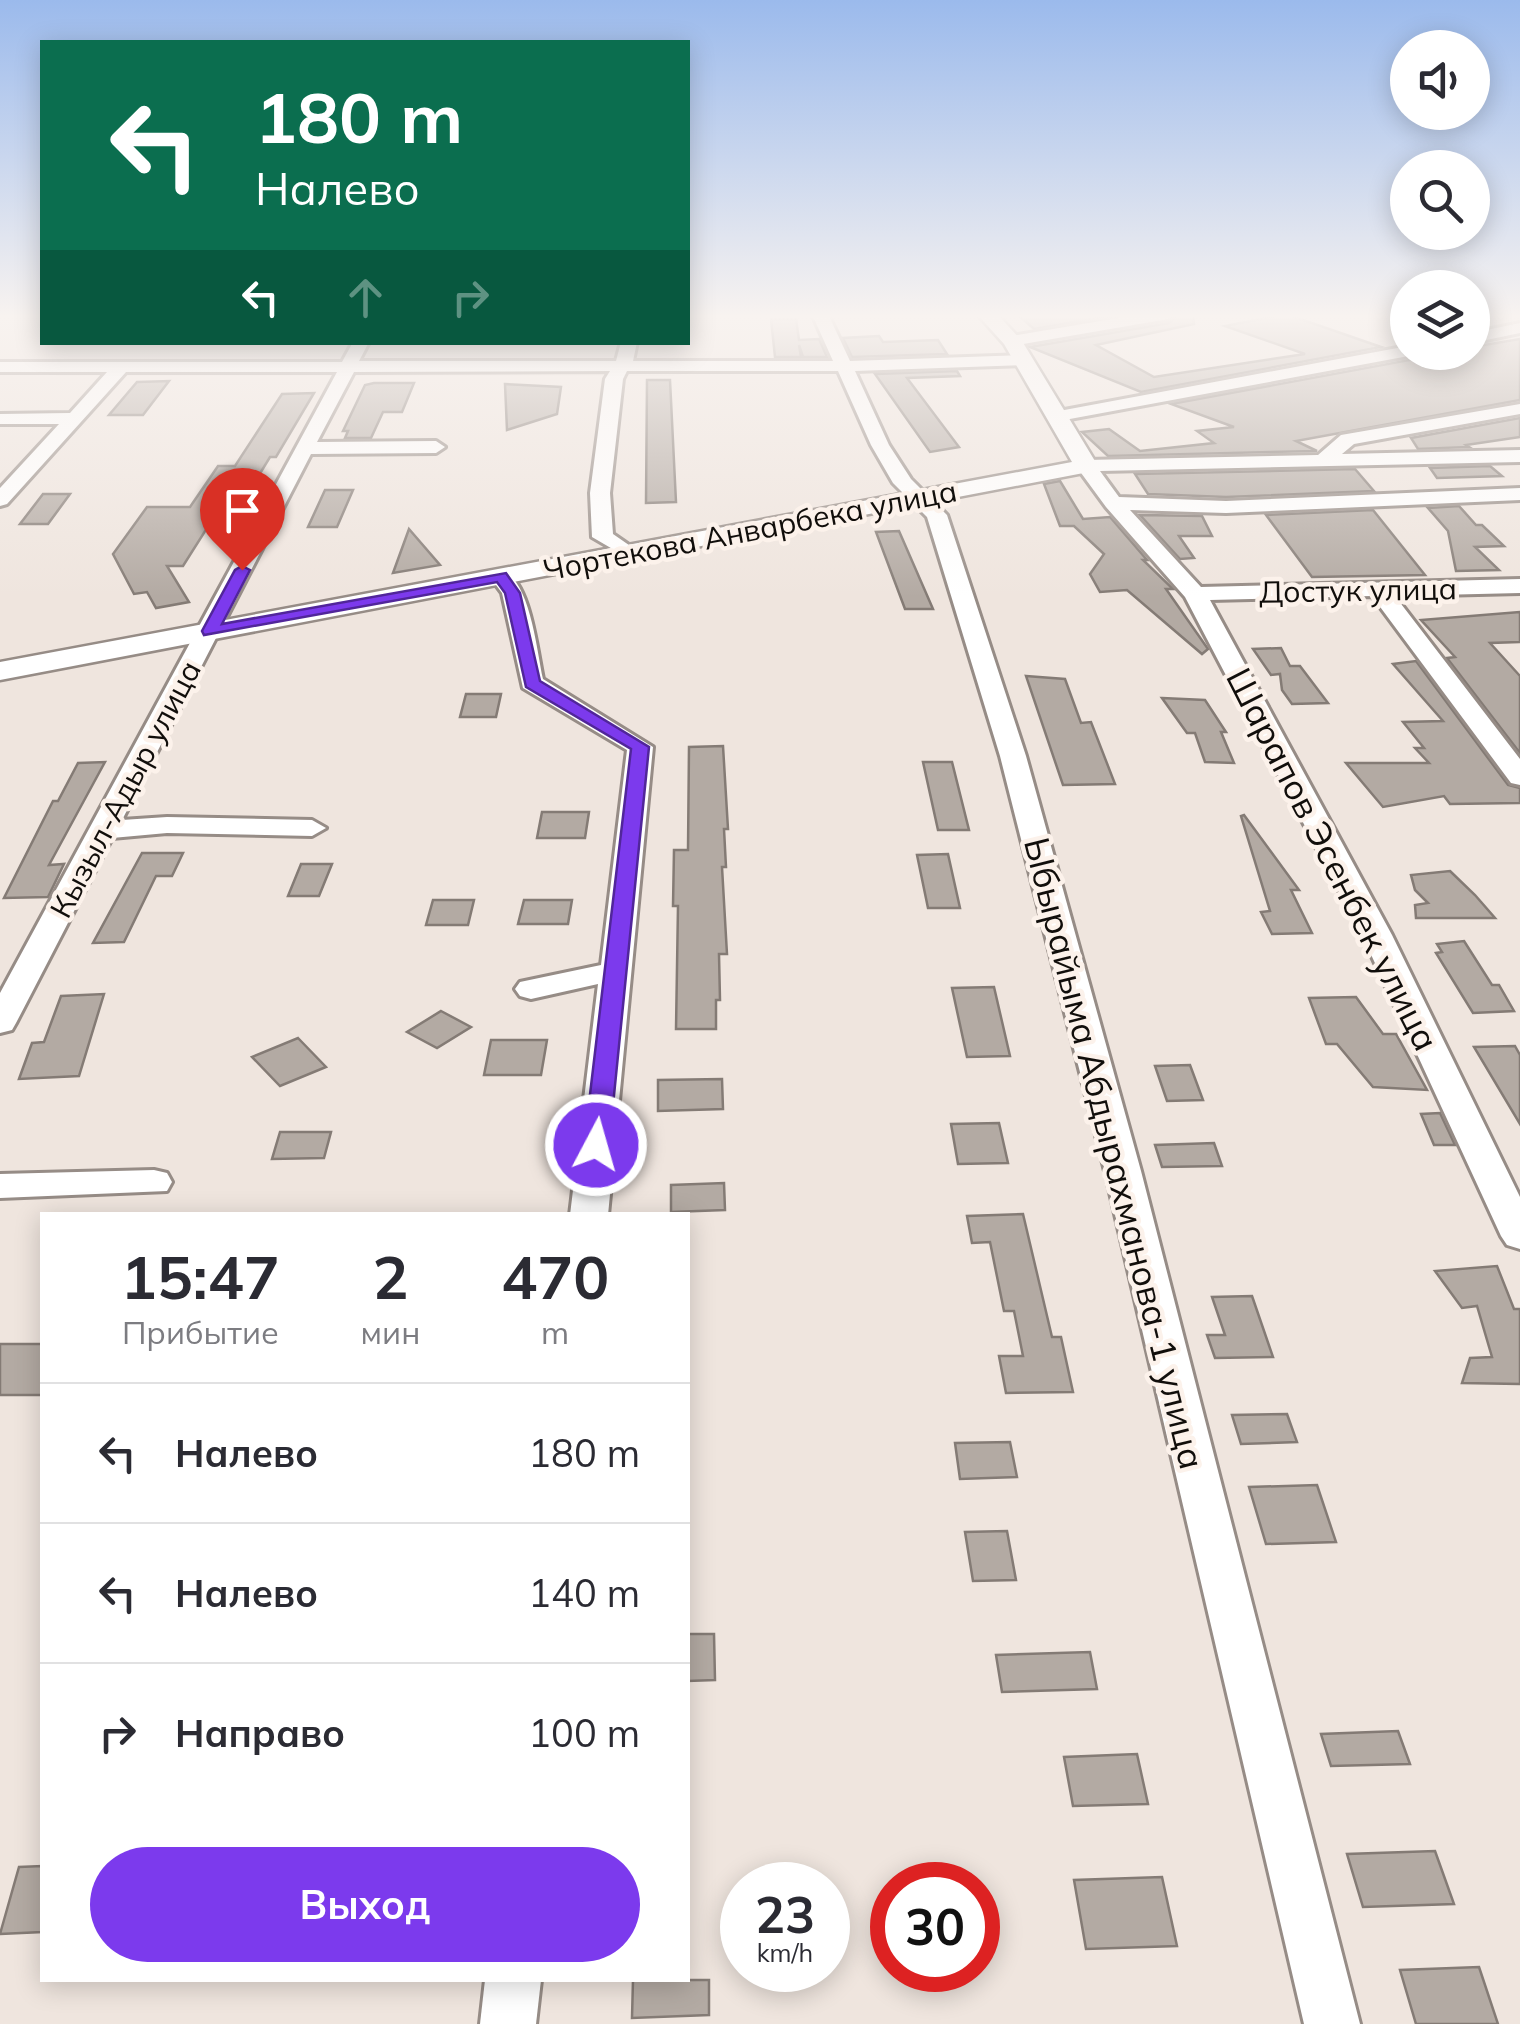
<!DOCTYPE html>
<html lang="ru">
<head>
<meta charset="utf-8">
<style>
  body { margin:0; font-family:Mulish,sans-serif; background:#f2f2f3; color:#2b2b33; height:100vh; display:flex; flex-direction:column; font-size:38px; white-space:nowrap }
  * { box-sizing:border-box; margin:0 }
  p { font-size:32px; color:#7c7c81 }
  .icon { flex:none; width:55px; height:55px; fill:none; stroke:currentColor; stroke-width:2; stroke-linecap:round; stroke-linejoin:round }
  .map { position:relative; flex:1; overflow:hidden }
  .details { position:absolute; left:40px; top:1212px; width:650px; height:770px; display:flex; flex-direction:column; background:#fff; border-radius:0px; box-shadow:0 5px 25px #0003 }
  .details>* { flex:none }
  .guide { position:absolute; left:40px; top:40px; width:650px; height:305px; border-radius:0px; box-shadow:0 5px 25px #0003; background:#0b6e4f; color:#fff; overflow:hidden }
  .fabs { position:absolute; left:1390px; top:30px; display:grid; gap:20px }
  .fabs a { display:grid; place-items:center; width:100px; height:100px; border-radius:50%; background:#fff; box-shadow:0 5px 25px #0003; font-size:50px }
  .speed { position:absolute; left:720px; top:1862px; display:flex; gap:20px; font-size:50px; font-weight:700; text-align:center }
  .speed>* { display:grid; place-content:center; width:130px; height:130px; border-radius:50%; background:#fff; box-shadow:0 5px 25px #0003; line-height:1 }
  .speed small { font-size:25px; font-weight:400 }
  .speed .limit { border:15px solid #d22; background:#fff; color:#111 }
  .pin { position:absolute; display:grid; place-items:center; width:85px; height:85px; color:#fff; margin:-102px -42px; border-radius:50% 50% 50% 0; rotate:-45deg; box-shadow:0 0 10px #0007 }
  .pin .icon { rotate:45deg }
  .me { position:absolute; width:110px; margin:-55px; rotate:6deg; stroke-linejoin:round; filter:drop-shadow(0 0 8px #0008) }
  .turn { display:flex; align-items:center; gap:35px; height:210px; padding:0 50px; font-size:45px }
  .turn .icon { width:130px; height:130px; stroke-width:2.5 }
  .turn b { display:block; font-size:70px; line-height:85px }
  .lanes { display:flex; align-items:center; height:95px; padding:0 50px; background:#0003; justify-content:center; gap:50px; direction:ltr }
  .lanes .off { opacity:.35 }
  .eta { display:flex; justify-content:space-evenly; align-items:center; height:170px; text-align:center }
  .eta b { font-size:60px; font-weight:700; line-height:70px }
  .action { display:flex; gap:20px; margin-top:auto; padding:20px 50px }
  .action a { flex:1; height:115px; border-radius:60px; background:#7c3aed; color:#fff; font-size:40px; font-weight:700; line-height:115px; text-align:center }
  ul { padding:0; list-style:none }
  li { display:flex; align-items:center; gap:30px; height:140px; padding:0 50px; border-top:2px solid #e1e1e2 }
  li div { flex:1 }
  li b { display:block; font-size:38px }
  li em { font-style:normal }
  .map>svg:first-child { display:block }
  .building { fill:#b3aaa3; stroke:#847b75; stroke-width:2.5 }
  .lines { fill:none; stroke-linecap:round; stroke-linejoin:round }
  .minor-casing { stroke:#968c86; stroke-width:6 }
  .tertiary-casing { stroke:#968c86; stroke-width:5 }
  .minor { fill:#fff; fill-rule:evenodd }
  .tertiary { fill:#fff; fill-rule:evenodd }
  .route { fill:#7c3aed; stroke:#51269a; stroke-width:2.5 }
  .labels { text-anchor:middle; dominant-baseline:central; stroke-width:9; stroke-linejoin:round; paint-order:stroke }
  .far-street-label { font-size:30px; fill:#110e0b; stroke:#fcf2eb }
  .street-label { font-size:35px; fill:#110e0b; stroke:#fcf2eb }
</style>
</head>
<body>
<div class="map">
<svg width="1520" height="2024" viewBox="0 0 1520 2024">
  <rect width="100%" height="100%" fill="#efe5de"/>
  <g class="building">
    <path d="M1017 314H1121L1034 329Z"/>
    <path d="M1179 314H1193L1194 324 1096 345 1154 377 1305 354 1225 326 1286 314 1381 347 1141 392 1030 347 1169 323Z"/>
    <path d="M771 319H796L799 340 819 339 827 357H803L799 345 801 357H775Z"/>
    <path d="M879 336 883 342 938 340 947 354 852 357 843 338Z"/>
    <path d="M1520 339V400L1296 441 1317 451 1108 456 1082 432 1109 429 1140 451 1214 443 1197 431 1234 427 1171 404 1415 359 1416 352H1472V347Z"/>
    <path d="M957 371 960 376 907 378 959 447 930 452 875 374Z"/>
    <path d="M647 380H670L676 502 646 503Z"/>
    <path d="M169 381 143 415H109L137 382Z"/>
    <path d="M374 383H414L402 412H383L371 438H345L348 431H343L365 385Z"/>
    <path d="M505 384 561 387 557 414 507 430Z"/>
    <path d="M314 393 276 457H270L245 498 236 509H219L183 566H167L189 602 156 608 147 592 134 594 113 554 147 507H190L218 466H235L282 394Z"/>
    <path d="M1520 418V437L1466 445 1469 447 1418 449 1411 438Z"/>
    <path d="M1490 466 1502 476 1437 478 1430 468Z"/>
    <path d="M1355 469 1374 491 1226 497 1148 494 1135 474Z"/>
    <path d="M1060 481 1083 519 1110 517 1147 560H1143L1173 589H1166L1208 649 1202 654 1127 590 1100 592 1090 574 1104 554 1074 526H1060L1044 484Z"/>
    <path d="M325 490H353L337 527H308Z"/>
    <path d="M43 494H70L48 524H20Z"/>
    <path d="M1459 506 1476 525H1482L1504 546 1475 547 1499 570 1456 571 1448 531 1428 508Z"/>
    <path d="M1373 510 1425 575 1312 577 1266 515Z"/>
    <path d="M1140 515 1202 516 1212 536H1179L1194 558 1180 559Z"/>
    <path d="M409 529 440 565 393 573Z"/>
    <path d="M899 531 933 609H905L876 532Z"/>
    <path d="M1520 612V642L1490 643 1520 676V753L1447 658 1455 657 1421 620Z"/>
    <path d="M1281 648 1290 666H1300L1328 703 1292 704 1282 690 1280 674 1271 675 1253 649Z"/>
    <path d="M1416 661 1508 785 1520 788V803L1450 804 1444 796 1383 807 1346 763H1429L1415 748H1424L1403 722 1443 721 1393 664Z"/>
    <path d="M1026 676 1065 679 1081 723 1091 722 1115 784 1063 785Z"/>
    <path d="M466 694H501L496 717H460Z"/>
    <path d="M1162 698 1205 700 1226 732H1221L1234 763 1205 762 1195 733H1187Z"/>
    <path d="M723 746 728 829H724L726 867H722L727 954H719L720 1000H716V1029H676L678 906H673L674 850H688L689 747Z"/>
    <path d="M105 762 49 865 64 864 48 897 4 898 53 801H58L78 763Z"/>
    <path d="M923 762H952L969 830H938Z"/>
    <path d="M542 812H589L585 838H537Z"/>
    <path d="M1244 815 1299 890H1291L1312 933 1272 934 1261 912 1270 911 1241 816Z"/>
    <path d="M142 853H183L172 876H156L124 942 93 943Z"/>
    <path d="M948 854 960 908H928L917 855Z"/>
    <path d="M301 864H332L319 896H288Z"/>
    <path d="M1450 871 1475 895 1495 918H1416L1415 905 1428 903 1415 890 1411 875Z"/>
    <path d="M433 900H474L468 925H426Z"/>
    <path d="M524 900H572L568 924H518Z"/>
    <path d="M1464 941 1492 985H1499L1514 1011 1473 1013 1436 953 1442 952 1437 944Z"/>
    <path d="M994 987 1010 1056 967 1057 952 988Z"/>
    <path d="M104 994 79 1076 19 1079 32 1043 44 1042 61 996Z"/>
    <path d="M1356 997 1383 1034H1396L1427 1090 1373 1087 1337 1044H1326L1309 998Z"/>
    <path d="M441 1011 471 1027 437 1048 407 1032Z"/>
    <path d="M298 1038 326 1067 280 1086 252 1057Z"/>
    <path d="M491 1040H547L541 1075H484Z"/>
    <path d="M1515 1046 1520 1055V1124L1474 1047Z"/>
    <path d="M1190 1065 1203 1100 1167 1101 1155 1066Z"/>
    <path d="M722 1079 723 1109 658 1111V1080Z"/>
    <path d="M1440 1113 1455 1145H1434L1421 1114Z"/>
    <path d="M999 1123 1008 1163 958 1164 951 1124Z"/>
    <path d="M280 1132H331L324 1158 272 1159Z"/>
    <path d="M1214 1143 1222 1166 1162 1167 1155 1145Z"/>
    <path d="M724 1183 725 1210 671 1212V1185Z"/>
    <path d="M1023 1214 1052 1337H1061L1073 1392 1006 1393 999 1356H1023L1014 1311H1004L990 1242 972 1243 967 1216Z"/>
    <path d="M1497 1266 1514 1309H1520V1384L1462 1383 1470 1358 1492 1357 1477 1306 1462 1308 1435 1271Z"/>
    <path d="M1252 1296 1273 1357 1215 1358 1207 1335H1225L1212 1297Z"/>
    <rect x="0" y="1344" width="42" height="51"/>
    <path d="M1287 1414 1297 1442 1241 1444 1232 1415Z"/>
    <path d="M1010 1442 1017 1477 960 1479 955 1443Z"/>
    <path d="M1317 1485 1336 1542 1266 1544 1249 1487Z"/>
    <path d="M1007 1531 1016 1580 973 1581 965 1532Z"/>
    <path d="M688 1634H714L715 1680 688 1681Z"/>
    <path d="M1090 1652 1097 1689 1002 1692 996 1655Z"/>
    <path d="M1398 1731 1410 1764 1331 1766 1321 1734Z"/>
    <path d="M1137 1754 1148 1804 1073 1806 1064 1757Z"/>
    <path d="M1435 1851 1454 1904 1363 1907 1347 1854Z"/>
    <path d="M42 1866V1932L0 1934 19 1867Z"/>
    <path d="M1162 1877 1177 1946 1086 1949 1074 1880Z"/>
    <path d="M1479 1967 1498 2024H1416L1400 1970Z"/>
    <path d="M633 1980H709V2015L632 2018Z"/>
  </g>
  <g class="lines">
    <g class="minor-casing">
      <g id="minor">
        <path d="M812 314H828L850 361 1024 355 1032 360 1024 365 855 371 889 445 911 479 947 515 1026 756 1141 1171 1360 2024H1304L1105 1171 1000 756 927 517 893 483 871 445 838 371H627L623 379 610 493 613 534 639 552 628 558 592 537 590 493 605 379 610 371 354 372 317 442 436 441 445 447 436 453 311 454 122 820 167 817 312 820 326 828 312 836 167 833 112 838 16 1023 12 1030 0 1033V993L337 372H126L7 504 0 506V488L59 424H0V414L70 413 107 372H0V362H342L353 342H369L359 361H616L621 342H637L633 361H833Z"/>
        <path d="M1142 314H1176L1168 319 1012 346 1004 341 1012 336Z"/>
        <path d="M1520 323V333L1472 343V333Z"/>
        <path d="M1408 346V352L1414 355 1059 421 1050 416 1059 411Z"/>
        <path d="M1520 404V414L1354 444 1342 454 1520 450V462L1100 471 1119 497 1226 501 1520 488V500L1226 513 1130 510 1201 587 1520 579V593L1395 596 1520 759V785L1511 783 1372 596 1210 600 1392 935 1520 1197V1249L1507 1245 1501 1236 1362 935 1185 597 1106 507 1076 466 1086 460 1318 455 1341 435Z"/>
        <path d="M501 570C530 578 537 652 543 679L653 747 608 1215H570L598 984 531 999 520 996 515 989 520 982 601 965 627 750 523 688 502 593 490 577Z"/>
        <path d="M154 1170 167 1173 172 1182 167 1191 0 1198V1174Z"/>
        <path d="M485 1980H541L536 2024H480Z"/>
      </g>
    </g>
    <g class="tertiary-casing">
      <path id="tertiary" d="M977 314H997L1022 341 1098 466 1094 471 0 680V662L1072 462 1004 344Z"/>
    </g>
    <use href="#minor" class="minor"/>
    <use href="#tertiary" class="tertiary"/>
  </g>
  <linearGradient id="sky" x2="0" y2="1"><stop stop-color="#9bbaec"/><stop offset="0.53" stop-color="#f8f3f0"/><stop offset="1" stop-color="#f8f3f0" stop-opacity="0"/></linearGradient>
  <rect width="1520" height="597" fill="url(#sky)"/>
  <path class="route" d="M242 566 250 570 222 624 506 573 520 593 540 681 649 747 609 1145 605 1151 596 1153 584 1145 631 749 526 687 505 593 497 582 204 635 202 631 235 570Z"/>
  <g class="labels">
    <g class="far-street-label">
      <text transform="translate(750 530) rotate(-11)">Чортекова Анварбека улица</text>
      <text transform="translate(1358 590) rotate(-1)">Достук улица</text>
      <text transform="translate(125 789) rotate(-62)">Кызыл-Адыр улица</text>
    </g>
    <g class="street-label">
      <text transform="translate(1333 859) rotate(63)">Шарапов Эсенбек улица</text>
      <text transform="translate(1115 1153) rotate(76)">Ыбырайыма Абдырахманова-1 улица</text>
    </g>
  </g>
</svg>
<div class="fabs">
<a><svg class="icon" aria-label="sound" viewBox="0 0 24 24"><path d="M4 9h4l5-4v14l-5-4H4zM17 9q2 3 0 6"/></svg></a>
<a><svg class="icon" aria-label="search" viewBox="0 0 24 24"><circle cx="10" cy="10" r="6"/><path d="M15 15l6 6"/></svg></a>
<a><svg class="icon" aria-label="layers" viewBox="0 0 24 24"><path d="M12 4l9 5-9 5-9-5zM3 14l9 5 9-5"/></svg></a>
</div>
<div class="speed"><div>23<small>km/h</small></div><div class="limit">30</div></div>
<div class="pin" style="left:242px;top:570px;background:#d93025"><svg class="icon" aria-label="arrive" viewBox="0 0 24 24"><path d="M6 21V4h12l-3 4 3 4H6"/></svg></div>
<svg class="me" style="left:596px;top:1145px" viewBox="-20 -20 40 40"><circle r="17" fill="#7c3aed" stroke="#fff" stroke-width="3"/><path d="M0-11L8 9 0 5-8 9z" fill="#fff"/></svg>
<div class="guide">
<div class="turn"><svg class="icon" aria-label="left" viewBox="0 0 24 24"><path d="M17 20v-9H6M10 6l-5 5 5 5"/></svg><div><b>180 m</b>Налево</div></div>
<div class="lanes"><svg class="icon" aria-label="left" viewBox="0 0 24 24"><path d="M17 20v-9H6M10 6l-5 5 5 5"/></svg><svg class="icon off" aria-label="ahead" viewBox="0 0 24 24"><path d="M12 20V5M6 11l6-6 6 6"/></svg><svg class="icon off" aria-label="right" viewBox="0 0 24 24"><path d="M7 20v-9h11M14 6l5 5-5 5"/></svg></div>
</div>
<section class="details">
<div class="eta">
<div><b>15:47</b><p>Прибытие</p></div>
<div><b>2</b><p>мин</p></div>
<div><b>470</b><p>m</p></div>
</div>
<ul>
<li><svg class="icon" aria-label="left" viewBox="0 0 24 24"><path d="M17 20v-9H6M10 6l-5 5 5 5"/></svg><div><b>Налево</b></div><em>180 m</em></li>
<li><svg class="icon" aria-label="left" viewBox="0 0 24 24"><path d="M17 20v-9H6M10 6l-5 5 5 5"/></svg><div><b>Налево</b></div><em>140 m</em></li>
<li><svg class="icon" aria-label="right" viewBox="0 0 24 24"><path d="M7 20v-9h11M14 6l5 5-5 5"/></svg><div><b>Направо</b></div><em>100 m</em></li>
</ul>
<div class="action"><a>Выход</a></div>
</section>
</div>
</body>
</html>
